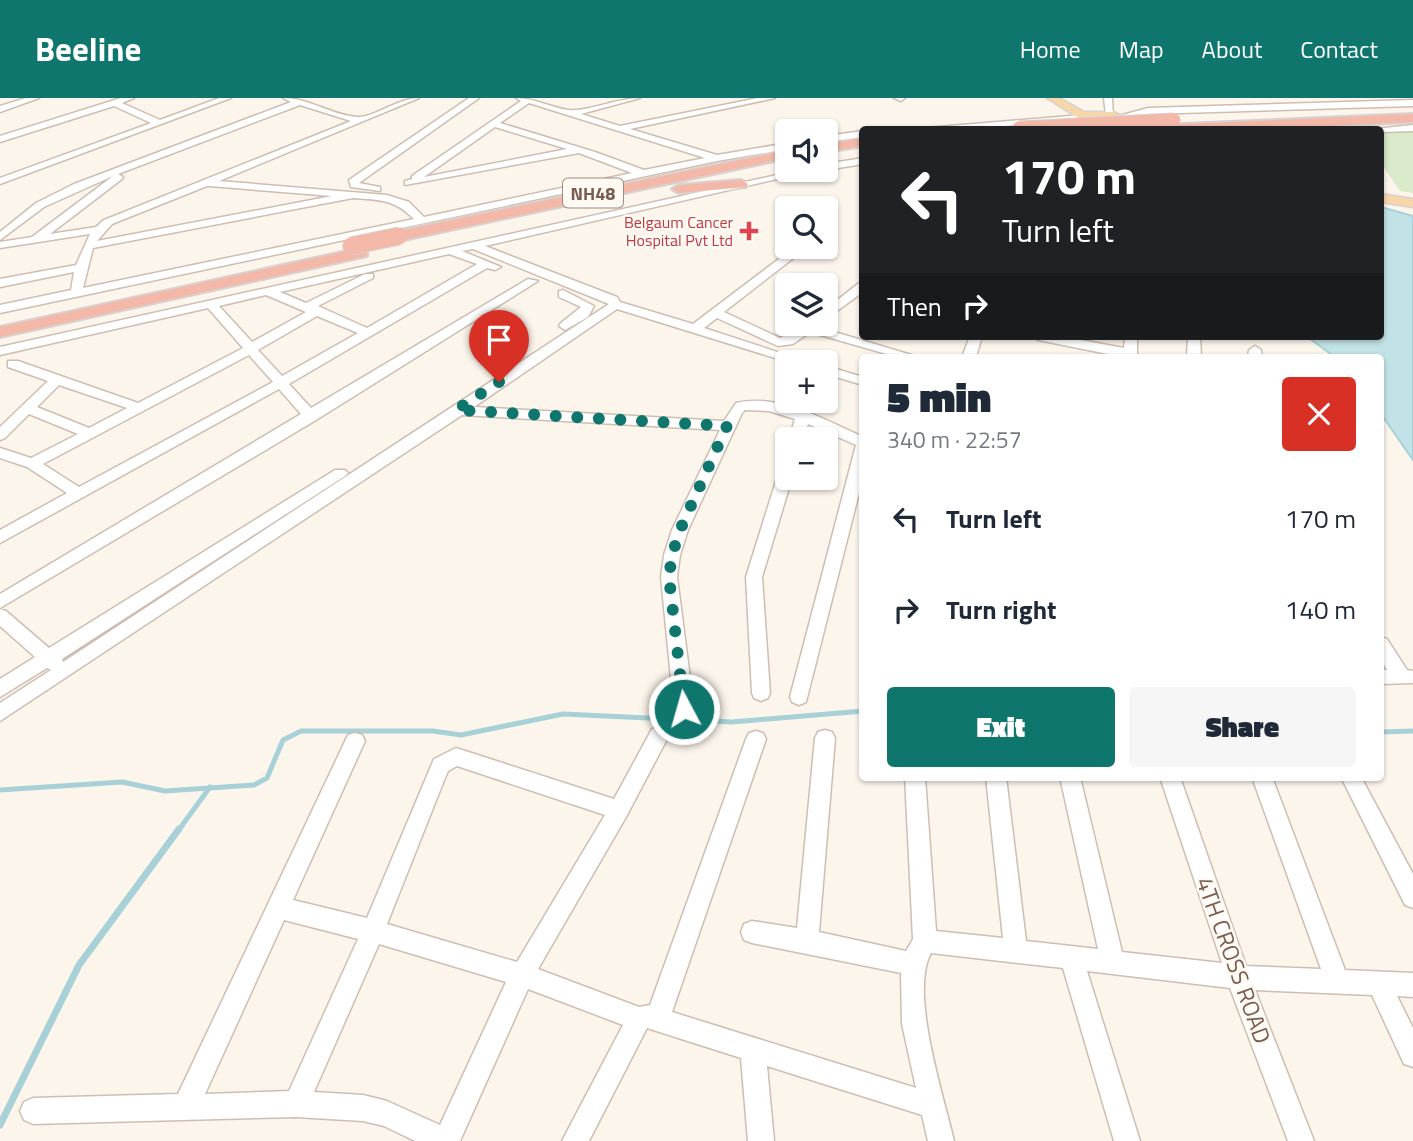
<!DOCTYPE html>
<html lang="en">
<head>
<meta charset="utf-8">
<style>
  body { margin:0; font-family:"Titillium Web",sans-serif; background:#f6f6f7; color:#1f2937; height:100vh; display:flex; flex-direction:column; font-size:26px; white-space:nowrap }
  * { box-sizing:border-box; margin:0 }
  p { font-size:23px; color:#747a83 }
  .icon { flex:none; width:38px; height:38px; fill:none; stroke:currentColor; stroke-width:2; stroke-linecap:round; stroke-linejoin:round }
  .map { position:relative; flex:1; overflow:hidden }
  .details { position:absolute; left:859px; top:256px; width:525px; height:427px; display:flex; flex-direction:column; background:#fff; border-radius:7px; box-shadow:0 2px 5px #0004 }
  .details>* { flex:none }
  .banner { position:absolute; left:859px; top:28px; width:525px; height:214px; border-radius:7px; box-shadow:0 2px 5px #0004; background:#202124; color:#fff; overflow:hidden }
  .tools { position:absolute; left:775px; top:21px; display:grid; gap:14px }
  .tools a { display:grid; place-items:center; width:63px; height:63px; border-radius:7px; background:#fff; box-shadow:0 2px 5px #0004; font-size:35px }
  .pin { position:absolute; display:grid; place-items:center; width:60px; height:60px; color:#fff; margin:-72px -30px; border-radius:50% 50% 50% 0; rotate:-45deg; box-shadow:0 0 7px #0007 }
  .pin .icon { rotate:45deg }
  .me { position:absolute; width:77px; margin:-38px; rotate:354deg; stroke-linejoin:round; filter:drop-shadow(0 0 5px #0008) }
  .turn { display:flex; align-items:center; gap:24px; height:147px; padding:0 28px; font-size:32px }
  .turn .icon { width:91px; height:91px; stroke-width:2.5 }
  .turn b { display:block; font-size:49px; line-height:60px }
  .then { display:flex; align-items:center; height:66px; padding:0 28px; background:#0003; gap:14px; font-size:26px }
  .round { display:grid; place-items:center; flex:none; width:74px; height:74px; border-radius:7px; background:#f6f6f7 }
  .overview { display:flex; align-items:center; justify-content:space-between; height:119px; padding:0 28px }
  h1 { font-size:42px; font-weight:800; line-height:52px }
  .cta { display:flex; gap:14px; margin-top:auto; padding:14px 28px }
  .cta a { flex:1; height:80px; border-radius:7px; background:#0f766e; color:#fff; font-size:28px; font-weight:800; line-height:80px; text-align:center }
  .cta a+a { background:#f6f6f7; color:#1f2937 }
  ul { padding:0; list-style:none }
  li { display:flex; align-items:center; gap:21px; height:91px; padding:0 28px }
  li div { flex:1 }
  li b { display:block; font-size:26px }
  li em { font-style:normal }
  header { display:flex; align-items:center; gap:42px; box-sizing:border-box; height:98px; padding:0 35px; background:#0f766e; color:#fff }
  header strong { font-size:33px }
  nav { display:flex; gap:38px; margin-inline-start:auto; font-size:24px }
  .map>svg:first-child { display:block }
  .green { fill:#d8eaca }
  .water { fill:#c1e2e6; stroke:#a7d1d7; stroke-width:2 }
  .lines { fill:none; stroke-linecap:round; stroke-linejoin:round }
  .stream-far1 { stroke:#a7d1d7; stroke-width:5 }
  .stream { stroke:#a7d1d7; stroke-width:7 }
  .minor-casing { stroke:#cebeb1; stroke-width:3 }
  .major-casing { stroke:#d9d1ce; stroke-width:3 }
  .highway-casing { stroke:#d9d1ce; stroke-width:4 }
  .minor { fill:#fff; fill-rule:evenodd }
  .major { fill:#f7d7a9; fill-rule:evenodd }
  .highway { fill:#f3b8a7; fill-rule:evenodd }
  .highway-bridge-far1-casing { stroke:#d9d1ce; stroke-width:15; stroke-linecap:butt }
  .highway-bridge-casing { stroke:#d9d1ce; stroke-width:19; stroke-linecap:butt }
  .highway-bridge-far1 { stroke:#f3b8a7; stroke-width:13 }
  .highway-bridge { stroke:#f3b8a7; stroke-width:17 }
  .route { stroke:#0f766e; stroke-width:12; stroke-dasharray:0 21.6 }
  .health-dot { fill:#e0444e; stroke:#fefaf3; stroke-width:2.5 }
  .labels { text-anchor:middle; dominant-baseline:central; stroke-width:5; stroke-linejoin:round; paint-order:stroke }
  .far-health-label { font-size:16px; fill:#be3a42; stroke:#fefaf3; text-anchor:end }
  .shield { fill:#fefaf3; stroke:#a08b80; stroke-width:2 }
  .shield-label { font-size:18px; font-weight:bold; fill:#775c4f }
  .near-street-label { font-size:23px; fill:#775c4f; stroke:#fefaf3 }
</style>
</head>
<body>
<header>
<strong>Beeline</strong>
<nav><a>Home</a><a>Map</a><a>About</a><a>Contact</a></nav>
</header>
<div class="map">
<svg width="1413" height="1043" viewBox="0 0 1413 1043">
  <rect width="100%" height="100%" fill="#fcf5ec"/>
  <path class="green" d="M1413 33V95L1400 93 1381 65V34Z"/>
  <path class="water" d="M1381 109 1413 118V362L1381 316V259H1335L1306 238H1381Z"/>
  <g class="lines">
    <g class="stream-far1">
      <path d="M1381 634 1413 633"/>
      <path d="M0 692 122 684 165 693 254 687 267 680 283 642 301 633H433L461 637 563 616 732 624 863 613"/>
      <path d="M178 733 210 689"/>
    </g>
    <path class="stream" d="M0 1027 79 867 179 731"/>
    <g class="minor-casing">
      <g id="minor">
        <path d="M26 0H39L0 14V8Z"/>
        <path d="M121 0H134L122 5 160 22 219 0H231L0 86V80L151 25 114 8 0 44V38Z"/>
        <path d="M283 0C309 0 331 17 357 19 374 20 398 0 419 0L219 83 387 97 409 104 424 119 632 75 579 55 405 87V83L412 81V78L521 3 516 0C535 0 551 10 569 12 587 14 618 0 640 0L581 16 620 28 758 0H775L630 31 717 57 788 45V51L717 63 0 215V207L71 192 74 174 0 189V181L76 167 90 136 0 150V144L32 139 113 78 44 109 0 142V134L36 105 74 86 291 4ZM529 5 705 60 644 72 595 54 500 25ZM300 7 351 23 104 122 96 129 50 136 122 81 123 79 118 76ZM495 29 567 51 424 79ZM207 88H209L332 98 97 143 112 126ZM353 100C380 102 394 101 414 121L83 190 93 150Z"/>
        <path d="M469 0H479L359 85 380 89V93L351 89 349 82Z"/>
        <path d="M894 0H905L901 3Z"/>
        <path d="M1104 0H1112L1113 19 1106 17Z"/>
        <path d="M1413 2V8L1148 16 1119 22 1115 19 1148 10Z"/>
        <path d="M1082 17 1085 22 953 32H901Z"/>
        <path d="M1413 27V33L1381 34V32H1365Z"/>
        <path d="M863 33V39L826 44V38Z"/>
        <path d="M863 60V66L826 72H825L826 66Z"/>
        <path d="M799 72H816L485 148 617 199 620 204 693 226 788 154H796V158L724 214 780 240 806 226H820L818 229 918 259H897L810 234 793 246 778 248 717 220 704 230 808 264H788L617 211 474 309 724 323 736 305C779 295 825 322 863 339V379L806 604 799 607 792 604 790 599 856 347 808 326 803 341H789L795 321 769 313 745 312 742 315 688 432 680 457 677 479 694 611 691 617 684 619 677 617 674 611 661 479 664 457 672 432 720 332 462 317 0 623V605L51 572 47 570 0 599V581L35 559 0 528V511L6 513 49 550 335 372H345L348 375 345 378 62 561 63 564 609 206 473 151 462 153 501 169 495 172 487 170 289 286 311 310 528 181 538 183 316 322 0 510V496L301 316 279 291 0 445V432L67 395 27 369 0 360V350L31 360 78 336 29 316 5 340 0 342V329L48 283 8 269V263H18L138 305 243 250 208 210 0 257V249ZM449 156 477 166 367 230 318 208 373 180V176H365L306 205 280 194ZM266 197 306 214 252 244 219 208ZM317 218 358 235 282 278 258 252ZM249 257 273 284 79 389 43 366ZM59 287 127 310 89 330 37 309Z"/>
        <path d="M859 185H863V194L826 221V211Z"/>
        <path d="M563 192 594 208 588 219 565 232 559 228 561 225 581 209 559 199V193Z"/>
        <path d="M970 238H982L976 259H962Z"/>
        <path d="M1032 238H1059L1124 250 1125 238H1137V259H1123L1038 242Z"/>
        <path d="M1188 238H1200L1201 259H1187Z"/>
        <path d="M1255 248 1261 252 1262 259H1248L1249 252Z"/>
        <path d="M826 268 863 279V287L826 276Z"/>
        <path d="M788 362V380H792L762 479 770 595 768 600 761 603 754 600 752 595 746 479 781 367Z"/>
        <path d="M1381 539 1387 541 1407 572 1413 573V585L1381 586V572H1387L1381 561Z"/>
        <path d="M659 629 666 631 669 637 666 643 626 719 538 871 639 909 650 907 746 641 749 635 756 633 763 635 766 641 672 914 916 990 902 926 901 875 752 845 744 842 741 834 744 826 752 823 797 830 815 640 818 634 825 632 832 634 835 640 819 834 906 853 913 841 905 679H925L936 833 1003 840 986 679H1006L1026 843 1098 851 1060 679H1080L1122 854 1222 865 1160 679H1180L1246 868 1321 871 1252 679H1272L1345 872 1413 875V899L1397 898 1413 930V969L1404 966 1372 897 1255 892 1314 1043H1288L1230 890 1087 873 1140 1043H1114L1063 870 931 855C909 894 944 999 954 1043H928L922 1017 767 968 774 1043H748L741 960 647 930 589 1043H562L623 927 528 891 460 1043H415L384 1028 363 1023 296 1019 33 1026 24 1022 20 1013 24 1004 33 1000 178 996 348 637 355 635 362 637 365 643 293 802 367 820 434 661 456 650 614 701 652 631ZM457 668 605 717 517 864 387 826 445 680 448 673ZM284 822 358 841 289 993 205 996ZM379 846 506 884 440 1027 387 1003 363 997 314 994Z"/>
        <path d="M1341 679H1361L1413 776V810L1405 807Z"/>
      </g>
    </g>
    <g class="major-casing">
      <g id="major">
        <path d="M1047 0H1059L1084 14H1113L1127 20 1139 32C1121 32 1109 13 1088 21L1096 32H1085L1077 19Z"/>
        <path d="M1381 96 1413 101V109L1381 104Z"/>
      </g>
    </g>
    <g class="highway-casing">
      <g id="highway">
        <path d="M1413 16V24L1236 32H1131L1137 28Z"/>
        <path d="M1019 26 1024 32H993Z"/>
        <path d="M863 40V48L826 54V46Z"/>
        <path d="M788 52V60L399 143 391 138 399 133Z"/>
        <path d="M741 82 748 86 746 89 679 95 672 91 679 87Z"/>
        <path d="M361 150 367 152V158L0 239V229Z"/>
      </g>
    </g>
    <use href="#minor" class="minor"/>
    <use href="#major" class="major"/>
    <use href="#highway" class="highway"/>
    <g class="highway-bridge-far1-casing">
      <path id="highway-bridge-far1" d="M1019 30 1174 22"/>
    </g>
    <g class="highway-bridge-casing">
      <path id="highway-bridge" d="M351 148 399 138"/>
    </g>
    <use href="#highway-bridge-far1" class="highway-bridge-far1"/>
    <use href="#highway-bridge" class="highway-bridge"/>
  </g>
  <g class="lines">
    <path class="route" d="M499 284 456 312 727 328 680 432 672 457 669 479 684 611"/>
  </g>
  <path class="health-dot" d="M745.5 122.5h7v7h7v7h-7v7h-7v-7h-7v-7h7z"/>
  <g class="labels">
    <g class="far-health-label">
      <text x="733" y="124">Belgaum Cancer<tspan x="733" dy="18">Hospital Pvt Ltd</tspan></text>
    </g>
    <rect class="shield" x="563" y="80.5" width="60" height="29" rx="5"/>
    <g class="shield-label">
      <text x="593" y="95">NH48</text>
    </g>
    <g class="near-street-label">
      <text transform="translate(1234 862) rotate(70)">4TH CROSS ROAD</text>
    </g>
  </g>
</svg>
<div class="tools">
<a><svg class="icon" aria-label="sound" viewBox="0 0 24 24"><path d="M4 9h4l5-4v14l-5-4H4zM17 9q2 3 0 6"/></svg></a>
<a><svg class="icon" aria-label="search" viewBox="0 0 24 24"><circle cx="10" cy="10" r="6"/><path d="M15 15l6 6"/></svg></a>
<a><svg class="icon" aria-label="layers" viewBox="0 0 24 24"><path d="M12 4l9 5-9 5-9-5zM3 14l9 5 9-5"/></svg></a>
<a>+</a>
<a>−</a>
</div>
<div class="pin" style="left:499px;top:284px;background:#d93025"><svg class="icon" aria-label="arrive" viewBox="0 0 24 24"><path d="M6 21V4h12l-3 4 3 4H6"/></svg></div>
<svg class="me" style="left:684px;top:611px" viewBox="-20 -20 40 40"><circle r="17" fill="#0f766e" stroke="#fff" stroke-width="3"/><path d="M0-11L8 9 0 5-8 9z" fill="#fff"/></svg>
<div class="banner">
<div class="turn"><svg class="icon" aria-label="left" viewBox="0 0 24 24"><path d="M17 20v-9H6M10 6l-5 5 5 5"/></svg><div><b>170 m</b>Turn left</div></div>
<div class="then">Then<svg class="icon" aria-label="right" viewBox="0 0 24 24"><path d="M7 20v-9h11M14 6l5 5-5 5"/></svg></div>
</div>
<section class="details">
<div class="overview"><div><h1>5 min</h1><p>340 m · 22:57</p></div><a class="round" style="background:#d93025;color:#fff"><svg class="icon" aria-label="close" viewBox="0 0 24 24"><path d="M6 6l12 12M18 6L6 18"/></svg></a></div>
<ul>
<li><svg class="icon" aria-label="left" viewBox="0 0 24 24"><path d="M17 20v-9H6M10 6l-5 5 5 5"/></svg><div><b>Turn left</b></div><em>170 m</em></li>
<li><svg class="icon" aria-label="right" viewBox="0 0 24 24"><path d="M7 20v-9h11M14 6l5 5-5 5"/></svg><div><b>Turn right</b></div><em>140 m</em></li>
</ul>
<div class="cta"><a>Exit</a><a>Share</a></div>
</section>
</div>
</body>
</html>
